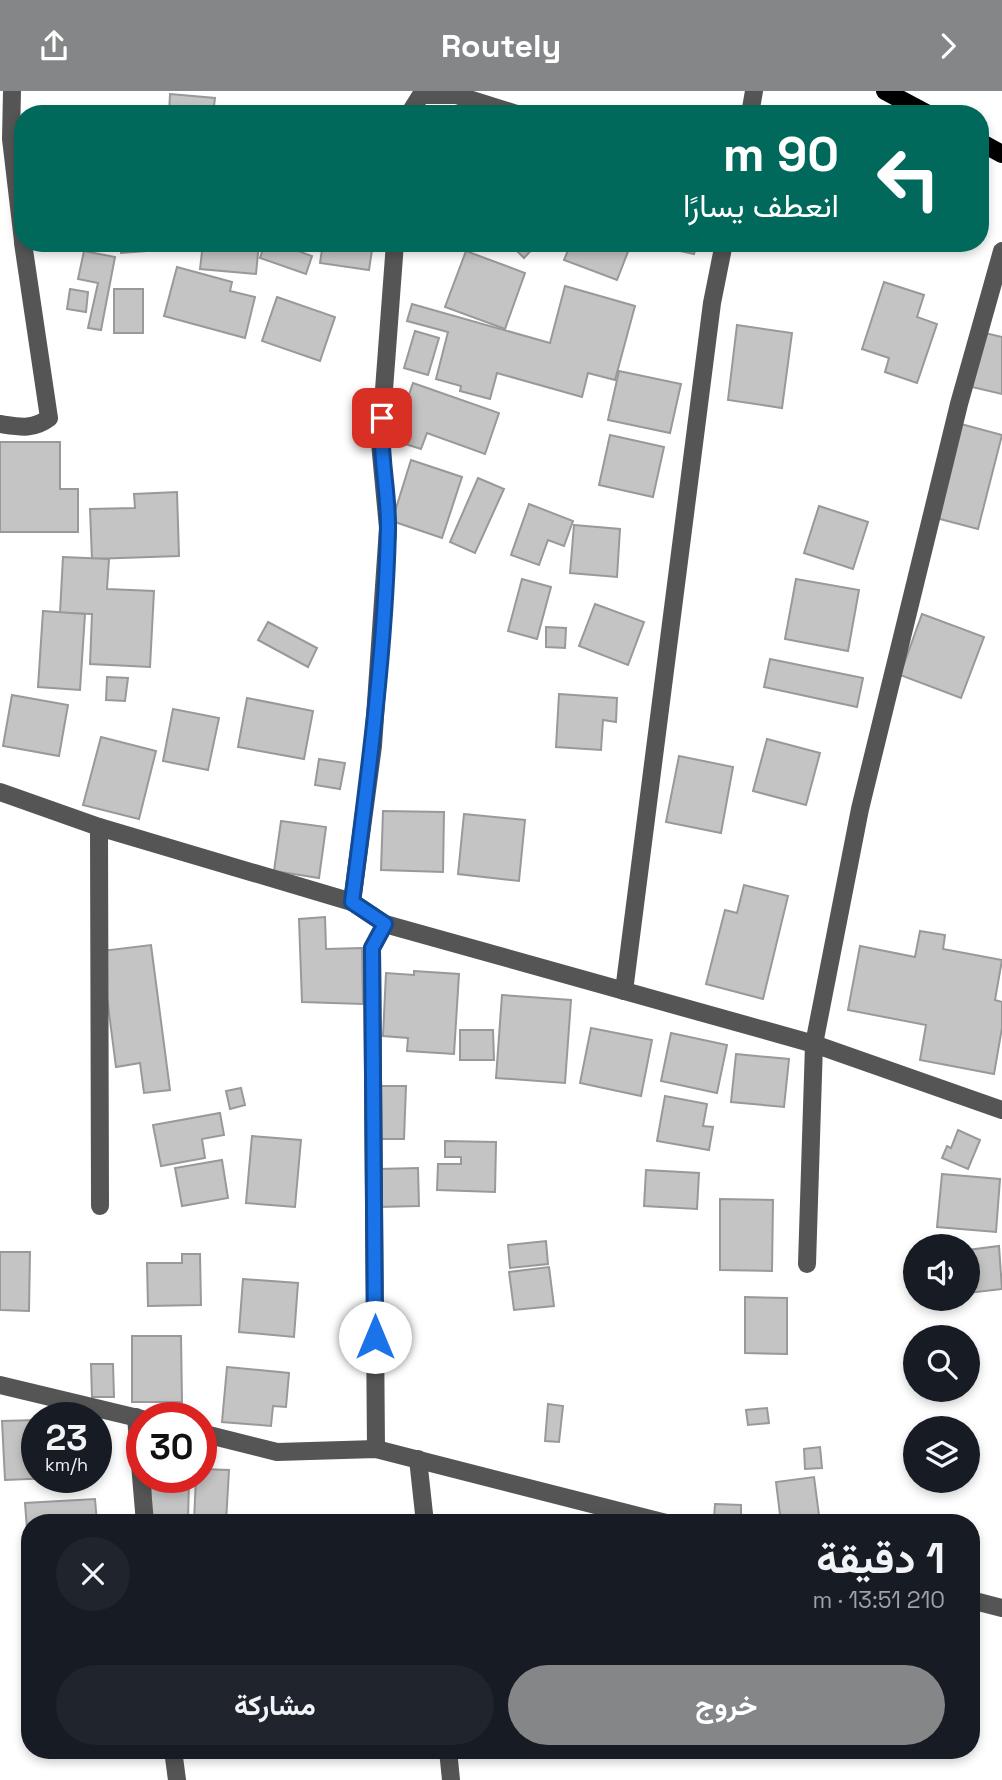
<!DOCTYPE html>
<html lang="ar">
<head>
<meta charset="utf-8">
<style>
  body { margin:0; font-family:"Space Grotesk",Vazirmatn,sans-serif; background:#20242c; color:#f1f3f6; direction:rtl; height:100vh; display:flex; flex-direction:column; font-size:26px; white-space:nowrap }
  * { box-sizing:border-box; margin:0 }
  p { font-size:23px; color:#9ea1a6 }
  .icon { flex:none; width:38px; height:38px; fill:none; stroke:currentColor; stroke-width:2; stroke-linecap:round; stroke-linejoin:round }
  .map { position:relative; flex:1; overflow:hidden; direction:ltr }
  .sheet { position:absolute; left:21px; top:1423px; width:959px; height:245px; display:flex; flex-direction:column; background:#171b24; border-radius:28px; box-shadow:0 4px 10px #0003; direction:rtl }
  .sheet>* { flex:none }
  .hud { position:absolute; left:14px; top:14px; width:975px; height:147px; border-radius:28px; box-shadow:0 4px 10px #0003; direction:rtl; background:#00695c; color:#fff; overflow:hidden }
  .buttons { position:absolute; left:903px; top:1143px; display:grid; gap:14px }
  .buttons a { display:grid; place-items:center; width:77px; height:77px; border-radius:50%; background:#171b24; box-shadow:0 4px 10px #0003; font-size:35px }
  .speed { position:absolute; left:21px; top:1311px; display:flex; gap:14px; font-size:35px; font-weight:700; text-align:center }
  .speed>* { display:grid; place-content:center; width:91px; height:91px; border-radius:50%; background:#171b24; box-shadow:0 4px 10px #0003; line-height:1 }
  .speed small { font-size:18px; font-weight:400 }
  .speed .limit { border:10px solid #d22; background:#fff; color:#111 }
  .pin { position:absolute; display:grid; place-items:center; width:60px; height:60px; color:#fff; margin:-30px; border-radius:14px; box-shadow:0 4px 10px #0006 }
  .me { position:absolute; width:77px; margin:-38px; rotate:0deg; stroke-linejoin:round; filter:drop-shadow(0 0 5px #0008) }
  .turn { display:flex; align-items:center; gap:24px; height:147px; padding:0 35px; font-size:32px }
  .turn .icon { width:91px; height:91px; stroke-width:2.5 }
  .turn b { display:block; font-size:49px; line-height:60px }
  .round { display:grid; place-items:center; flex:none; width:74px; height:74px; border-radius:37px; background:#20242c }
  .head { display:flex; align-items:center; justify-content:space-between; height:119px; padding:0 35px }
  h1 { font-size:42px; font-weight:700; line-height:52px }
  .cta { display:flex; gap:14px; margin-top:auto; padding:14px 35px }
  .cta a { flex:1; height:80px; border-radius:42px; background:#858687; color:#fff; font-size:28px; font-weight:700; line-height:80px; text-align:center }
  .cta a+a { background:#20242c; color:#f1f3f6 }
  header { display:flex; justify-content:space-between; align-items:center; height:91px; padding:0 35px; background:#858687; color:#fff; font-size:32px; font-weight:700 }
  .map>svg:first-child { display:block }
  .building { fill:#c4c4c4; stroke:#999; stroke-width:2 }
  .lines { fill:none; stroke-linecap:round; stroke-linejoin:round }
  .minor { stroke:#555; stroke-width:18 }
  .major { stroke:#000; stroke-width:18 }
  .route-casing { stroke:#114b97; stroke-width:18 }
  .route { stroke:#1a73e8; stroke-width:12 }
</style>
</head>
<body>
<header><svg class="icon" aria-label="forward" viewBox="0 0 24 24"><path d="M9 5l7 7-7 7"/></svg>Routely<svg class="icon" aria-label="share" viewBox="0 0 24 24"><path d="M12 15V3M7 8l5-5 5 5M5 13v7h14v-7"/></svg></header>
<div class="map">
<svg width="1002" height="1689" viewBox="0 0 1002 1689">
  <rect width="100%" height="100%" fill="#fff"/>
  <g class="building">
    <path d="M170 3 215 7 213 23H169Z"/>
    <path d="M121 152H145L146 160 121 162Z"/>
    <path d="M203 152H259L256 183 200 178Z"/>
    <path d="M265 152H276L312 165 306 183 260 167Z"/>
    <path d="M323 152H373L369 179 320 172Z"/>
    <path d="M509 152H538L524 167Z"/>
    <path d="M571 152H615L629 158 617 189 564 169Z"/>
    <path d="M644 152H697L694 163Z"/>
    <path d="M84 160 115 166 101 239 88 237 98 192 78 188Z"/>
    <path d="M466 160 525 182 505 238 445 216Z"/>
    <path d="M177 176 232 191 230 200 255 206 245 247 164 225Z"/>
    <path d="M884 191 924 204 917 226 937 233 917 292 885 281 889 267 862 258Z"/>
    <path d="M565 195 635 215 615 289 588 282 582 306 497 282 490 308 460 300 461 295 436 288 448 241 407 230 412 213 550 252Z"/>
    <path d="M70 198 88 201 86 221 67 218Z"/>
    <rect x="114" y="198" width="29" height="44"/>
    <path d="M277 206 335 226 320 270 262 250Z"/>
    <path d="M737 234 792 242 782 317 728 309Z"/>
    <path d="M415 240 439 247 428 284 404 277Z"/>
    <path d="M985 242 1002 246V303L972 296Z"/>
    <path d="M619 280 681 293 670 342 608 329Z"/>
    <path d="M413 292 499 322 485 363 427 342 421 358 393 349Z"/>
    <path d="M961 333 1002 344 978 438 936 427Z"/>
    <path d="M610 344 664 356 653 406 599 394Z"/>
    <path d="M0 351H60V398H78V441H0Z"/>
    <path d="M411 369 462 386 442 447 392 430Z"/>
    <path d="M478 387 504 398 475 462 450 451Z"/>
    <path d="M177 401 179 465 92 468 90 418 135 417 134 403Z"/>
    <path d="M529 413 573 430 564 455 548 449 539 474 511 464Z"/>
    <path d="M819 415 868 431 853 478 804 462Z"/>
    <path d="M574 434 620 438 617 486 570 482Z"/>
    <path d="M63 466 109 468 107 498 154 500 150 576 90 573 92 523 60 522Z"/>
    <path d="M522 488 551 496 537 548 508 540Z"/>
    <path d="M796 488 859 499 848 560 785 548Z"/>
    <path d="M595 513 644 531 628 574 579 555Z"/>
    <path d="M43 520 85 523 80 599 38 596Z"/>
    <path d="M922 523 984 546 961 607 900 584Z"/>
    <path d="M268 531 317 557 308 576 258 549Z"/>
    <path d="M546 536 566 537 565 557 546 556Z"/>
    <path d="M770 568 863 587 857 616 764 596Z"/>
    <path d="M107 586 128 587 125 610 106 609Z"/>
    <path d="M559 603 617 607 616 631 603 629 601 659 556 656Z"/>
    <path d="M12 604 68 614 59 665 3 655Z"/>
    <path d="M247 607 313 620 304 668 238 656Z"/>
    <path d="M173 618 219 627 208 679 163 670Z"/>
    <path d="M101 646 156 660 139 728 83 714Z"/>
    <path d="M767 648 820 662 806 714 753 700Z"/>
    <path d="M679 665 733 676 721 742 666 731Z"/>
    <path d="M319 668 345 672 340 698 315 694Z"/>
    <path d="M383 720 444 721 443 781 381 779Z"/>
    <path d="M464 723 525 729 519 790 458 783Z"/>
    <path d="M281 730 326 736 319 787 274 780Z"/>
    <path d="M744 794 788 805 763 908 706 893 725 819 737 822Z"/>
    <path d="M325 826 326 858 362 857 363 913 302 911 299 828Z"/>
    <path d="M920 840 945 844 943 858 1002 869 995 909 1002 911V937L994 983 920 969 926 934 848 919 860 855 915 866Z"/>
    <path d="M151 854 170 999 144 1002 140 972 116 976 101 860Z"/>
    <path d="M414 880 459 883 454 963 407 960 408 947 383 945 386 882 414 884Z"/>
    <path d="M502 904 571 909 565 992 496 987Z"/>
    <path d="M591 937 652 949 641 1005 580 992Z"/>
    <path d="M460 939H493L494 969H460Z"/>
    <path d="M671 942 727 954 717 1002 661 990Z"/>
    <path d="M736 963 789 968 784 1016 731 1011Z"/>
    <path d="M379 995H406L404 1048H378Z"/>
    <path d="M241 997 245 1014 230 1018 226 1000Z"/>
    <path d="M665 1005 707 1013 703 1035 713 1036 709 1059 657 1050Z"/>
    <path d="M220 1022 224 1044 202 1048 205 1067 161 1075 153 1034Z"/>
    <path d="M958 1039 980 1049 968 1078 942 1067 947 1055 951 1057Z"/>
    <path d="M252 1045 301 1049 295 1116 246 1112Z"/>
    <path d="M445 1050 496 1051 495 1101 437 1099 438 1073H461V1066H445Z"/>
    <path d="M222 1069 228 1107 182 1115 175 1077Z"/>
    <path d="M418 1077 419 1115 379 1116 378 1078Z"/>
    <path d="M646 1079 699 1082 697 1118 644 1115Z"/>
    <path d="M942 1083 1000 1088 996 1141 937 1136Z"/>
    <path d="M720 1108 773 1109 772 1180 720 1179Z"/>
    <path d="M546 1150 548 1173 510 1177 508 1154Z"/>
    <path d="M999 1155 1002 1198 968 1202V1159Z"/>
    <path d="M0 1161H30L29 1220 0 1219Z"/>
    <path d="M182 1163H200L201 1214 148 1215 147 1172H182Z"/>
    <path d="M549 1176 554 1215 514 1219 509 1181Z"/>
    <path d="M243 1188 298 1192 294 1246 239 1241Z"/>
    <path d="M745 1206 787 1207V1263L745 1262Z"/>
    <path d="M132 1245H181L182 1311H132Z"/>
    <path d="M91 1273H113L114 1306H92Z"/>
    <path d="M227 1276 289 1282 286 1316 273 1315 271 1335 222 1331Z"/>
    <path d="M548 1313 563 1315 559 1351 545 1350Z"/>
    <path d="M767 1317 769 1332 748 1334 746 1319Z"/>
    <path d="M37 1329V1386L54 1387 5 1389 2 1330Z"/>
    <path d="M820 1356 822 1377 805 1378 804 1358Z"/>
    <path d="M201 1378 229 1379 226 1431 194 1430 196 1386H201Z"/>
    <path d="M151 1386H189L188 1431H150Z"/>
    <path d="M814 1386 820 1432H781L776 1391Z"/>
    <path d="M95 1408 97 1432H30L29 1464 25 1412Z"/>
    <path d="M715 1413 741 1414V1429L714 1428Z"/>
  </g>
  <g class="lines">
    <g class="minor">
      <path d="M12 0 11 48 23 150"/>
      <path d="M409 23 421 4H456L517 23"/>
      <path d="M750 23 754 0"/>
      <path d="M0 333C20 336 33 339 49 327L23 152"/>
      <path d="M0 701 99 736 352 811 385 833 814 953 1002 1019"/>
      <path d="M99 736 100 1115"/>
      <path d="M352 811 373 655 388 437 380 352 395 152"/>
      <path d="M624 900 712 212 724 152"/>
      <path d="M807 1173 814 953 860 718 959 313 1002 160"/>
      <path d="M0 1294 142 1328"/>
      <path d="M136 1326 145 1432"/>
      <path d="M201 1342 277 1361 376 1358 666 1432"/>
      <path d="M376 1358 372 857 385 833"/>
      <path d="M418 1368 425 1432"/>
      <path d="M971 1509 1002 1517"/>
      <path d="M173 1659 177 1689"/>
      <path d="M448 1659 451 1689"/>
    </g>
    <g class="major">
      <path d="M885 0 928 23"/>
      <path d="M980 51 1002 63"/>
    </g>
  </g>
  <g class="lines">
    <g class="route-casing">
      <path id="route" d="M375 1246 372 857 385 833 352 811C368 688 385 563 388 439 389 401 379 365 382 327"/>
    </g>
    <use href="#route" class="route"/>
  </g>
</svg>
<div class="buttons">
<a><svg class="icon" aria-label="sound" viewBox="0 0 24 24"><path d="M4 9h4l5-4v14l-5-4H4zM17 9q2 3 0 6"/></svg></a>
<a><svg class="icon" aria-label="search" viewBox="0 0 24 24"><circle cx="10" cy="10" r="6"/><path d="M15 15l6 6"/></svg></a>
<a><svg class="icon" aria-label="layers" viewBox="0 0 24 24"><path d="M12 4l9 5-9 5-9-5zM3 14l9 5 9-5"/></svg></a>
</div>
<div class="speed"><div>23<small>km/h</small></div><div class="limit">30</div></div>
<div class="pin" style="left:382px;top:327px;background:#d93025"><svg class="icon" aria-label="arrive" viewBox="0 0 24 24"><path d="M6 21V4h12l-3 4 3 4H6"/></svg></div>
<svg class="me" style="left:375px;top:1246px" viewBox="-20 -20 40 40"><circle r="19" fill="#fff"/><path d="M0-13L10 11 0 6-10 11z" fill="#1a73e8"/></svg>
<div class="hud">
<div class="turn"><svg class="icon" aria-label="left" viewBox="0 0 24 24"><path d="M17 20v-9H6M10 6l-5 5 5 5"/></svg><div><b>90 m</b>انعطف يسارًا</div></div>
</div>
<section class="sheet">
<div class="head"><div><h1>1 دقيقة</h1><p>210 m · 13:51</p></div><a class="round"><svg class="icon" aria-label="close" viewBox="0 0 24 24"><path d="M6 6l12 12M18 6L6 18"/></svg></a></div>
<div class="cta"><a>خروج</a><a>مشاركة</a></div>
</section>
</div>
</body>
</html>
